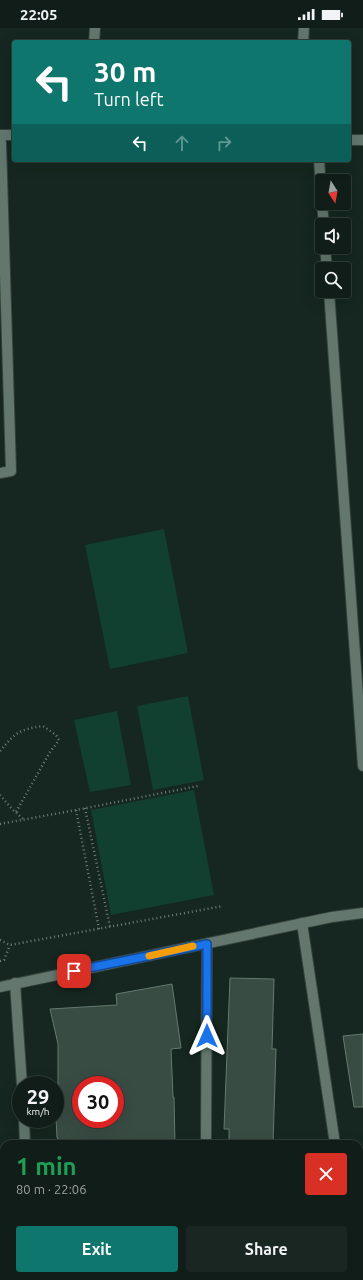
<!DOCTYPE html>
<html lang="en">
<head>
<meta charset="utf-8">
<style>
  body { margin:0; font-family:Ubuntu,sans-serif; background:#192621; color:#f1f3f6; height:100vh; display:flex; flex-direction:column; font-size:15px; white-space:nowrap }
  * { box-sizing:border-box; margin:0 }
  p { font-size:13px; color:#9ca2a2 }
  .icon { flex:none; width:22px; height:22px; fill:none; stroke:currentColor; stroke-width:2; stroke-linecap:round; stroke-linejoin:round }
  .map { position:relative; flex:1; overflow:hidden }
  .drawer { position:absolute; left:0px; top:1112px; width:363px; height:140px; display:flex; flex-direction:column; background:#101d18; border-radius:12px 12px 0 0; box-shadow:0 4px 16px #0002,0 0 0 1px #303b37 }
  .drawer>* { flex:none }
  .hud { position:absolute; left:12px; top:12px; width:339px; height:122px; border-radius:4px; box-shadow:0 4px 16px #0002,0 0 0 1px #303b37; background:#0f766e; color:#fff; overflow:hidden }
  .needle { width:26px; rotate:169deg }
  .tools { position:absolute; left:315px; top:146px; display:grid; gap:8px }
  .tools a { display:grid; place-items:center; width:36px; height:36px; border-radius:4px; background:#101d18; box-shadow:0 4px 16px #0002,0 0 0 1px #303b37; font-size:20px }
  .speed { position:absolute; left:12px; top:1048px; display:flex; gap:8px; font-size:20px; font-weight:700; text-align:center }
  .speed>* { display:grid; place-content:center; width:52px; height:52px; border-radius:50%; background:#101d18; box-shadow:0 4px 16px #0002,0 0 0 1px #303b37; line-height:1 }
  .speed small { font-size:10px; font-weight:400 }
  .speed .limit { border:6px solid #d22; background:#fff; color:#111 }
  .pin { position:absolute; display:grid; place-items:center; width:34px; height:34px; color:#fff; margin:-17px; border-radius:8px; box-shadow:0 2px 6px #0006 }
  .me { position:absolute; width:44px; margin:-22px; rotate:0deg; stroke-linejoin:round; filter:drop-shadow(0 0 3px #0008) }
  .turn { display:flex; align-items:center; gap:14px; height:84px; padding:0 16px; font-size:18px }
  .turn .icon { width:52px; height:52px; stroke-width:2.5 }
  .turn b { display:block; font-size:28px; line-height:34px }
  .lanes { display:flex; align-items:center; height:38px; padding:0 16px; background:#0003; justify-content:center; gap:20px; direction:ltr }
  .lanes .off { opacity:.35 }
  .round { display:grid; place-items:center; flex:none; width:42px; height:42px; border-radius:4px; background:#192621 }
  .overview { display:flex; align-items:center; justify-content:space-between; height:68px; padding:0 16px }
  h1 { font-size:24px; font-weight:700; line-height:30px; color:#1e9e55 }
  .cta { display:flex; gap:8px; margin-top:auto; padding:8px 16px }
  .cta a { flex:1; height:46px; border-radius:4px; background:#0f766e; color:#fff; font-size:16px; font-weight:700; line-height:46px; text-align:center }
  .cta a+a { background:#192621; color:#f1f3f6 }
  .status { display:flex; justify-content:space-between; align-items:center; height:28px; padding:0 20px; background:#101d18; direction:ltr }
  .status svg { height:11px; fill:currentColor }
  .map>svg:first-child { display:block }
  .green { fill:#113f30 }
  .building { fill:#394c44; stroke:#647970; fill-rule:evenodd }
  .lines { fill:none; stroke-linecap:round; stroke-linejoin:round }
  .street-casing { stroke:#35433d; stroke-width:12 }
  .path { stroke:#6f7f78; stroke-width:2.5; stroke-dasharray:1 3; stroke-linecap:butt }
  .street { stroke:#63776e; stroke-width:10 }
  .route-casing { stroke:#114b97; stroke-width:10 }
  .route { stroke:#1a73e8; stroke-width:7 }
  .slow { stroke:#f59e0b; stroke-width:7 }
</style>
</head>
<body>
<div class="status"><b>22:05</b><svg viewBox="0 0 49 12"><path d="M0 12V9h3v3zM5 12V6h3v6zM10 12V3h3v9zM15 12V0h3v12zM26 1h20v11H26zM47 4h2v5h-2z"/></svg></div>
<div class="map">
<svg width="363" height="1252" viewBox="0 0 363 1252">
  <rect width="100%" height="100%" fill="#152720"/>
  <g class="green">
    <path d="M164 501 188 625 110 641 85 517Z"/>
    <path d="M188 668 204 752 153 762 137 678Z"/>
    <path d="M117 683 131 757 90 764 74 692Z"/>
    <path d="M194 762 214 867 111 887 91 782Z"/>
  </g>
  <g class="building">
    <path d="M230 950 274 951 272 1021H276L273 1116H229V1101H224Z"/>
    <path d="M172 956 181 1020 171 1021 173 1069H174L175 1116H58V1110H57L55 1069H58V1016L50 981 117 977 116 966ZM81 1057H119V1091H81Z"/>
    <path d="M363 1006V1079H354L343 1008Z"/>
  </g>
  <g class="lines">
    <g class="street-casing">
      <g id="street">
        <path d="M94 14 95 0"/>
        <path d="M303 14 304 0"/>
        <path d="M0 107H14"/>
        <path d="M0 108 1 115 11 443 0 445"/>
        <path d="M349 112H363"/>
        <path d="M319 132 322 173"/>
        <path d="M322 175 324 197"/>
        <path d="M325 219 327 241"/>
        <path d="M329 263 363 738"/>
        <path d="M302 895 335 1116"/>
        <path d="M15 955 22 1057"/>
        <path d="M0 959 332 889 363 885"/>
        <path d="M24 1091 25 1116"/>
        <path d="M206 1116 207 916"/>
        <path d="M27 1248V1252"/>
        <path d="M356 1248V1252"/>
        <path d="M206 1252V1248"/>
      </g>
    </g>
    <g class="path">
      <path d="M0 723C15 705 20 701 43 698L56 707 59 712 50 724 16 784"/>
      <path d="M0 767 12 781 23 791"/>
      <path d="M85 780 110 899"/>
      <path d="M0 796 76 782"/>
      <path d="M99 901 76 782 198 758"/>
      <path d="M0 912 10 917 223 878"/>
      <path d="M0 933 4 932 10 917"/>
    </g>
    <use href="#street" class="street"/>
  </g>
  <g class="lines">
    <g class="route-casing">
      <path id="route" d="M74 943 207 916V1008"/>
    </g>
    <use href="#route" class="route"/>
    <path class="slow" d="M149 928 193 918"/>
  </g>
</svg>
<div class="tools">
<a><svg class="needle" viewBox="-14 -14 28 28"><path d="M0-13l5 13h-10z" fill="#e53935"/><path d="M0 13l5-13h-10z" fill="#9ca2a2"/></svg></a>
<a><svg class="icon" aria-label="sound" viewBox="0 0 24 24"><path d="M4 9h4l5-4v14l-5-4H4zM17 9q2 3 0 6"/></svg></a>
<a><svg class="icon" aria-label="search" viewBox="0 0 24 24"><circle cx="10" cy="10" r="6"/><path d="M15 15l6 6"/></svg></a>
</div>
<div class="speed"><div>29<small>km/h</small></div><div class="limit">30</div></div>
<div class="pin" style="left:74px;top:943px;background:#d93025"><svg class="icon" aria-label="arrive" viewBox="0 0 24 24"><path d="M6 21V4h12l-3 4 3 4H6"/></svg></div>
<svg class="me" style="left:207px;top:1008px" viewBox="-20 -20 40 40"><path d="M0-17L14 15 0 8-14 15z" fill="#1a73e8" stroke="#fff" stroke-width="4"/></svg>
<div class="hud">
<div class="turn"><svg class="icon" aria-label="left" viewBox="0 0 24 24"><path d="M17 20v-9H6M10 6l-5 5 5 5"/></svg><div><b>30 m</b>Turn left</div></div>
<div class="lanes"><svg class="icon" aria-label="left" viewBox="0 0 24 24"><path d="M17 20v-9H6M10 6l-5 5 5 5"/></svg><svg class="icon off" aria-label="ahead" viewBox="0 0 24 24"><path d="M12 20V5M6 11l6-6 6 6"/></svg><svg class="icon off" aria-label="right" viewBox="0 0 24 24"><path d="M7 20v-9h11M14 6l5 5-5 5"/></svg></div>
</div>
<section class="drawer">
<div class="overview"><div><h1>1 min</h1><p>80 m · 22:06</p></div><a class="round" style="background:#d93025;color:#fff"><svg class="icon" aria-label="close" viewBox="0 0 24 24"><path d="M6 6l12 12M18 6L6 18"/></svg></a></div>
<div class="cta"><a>Exit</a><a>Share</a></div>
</section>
</div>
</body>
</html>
